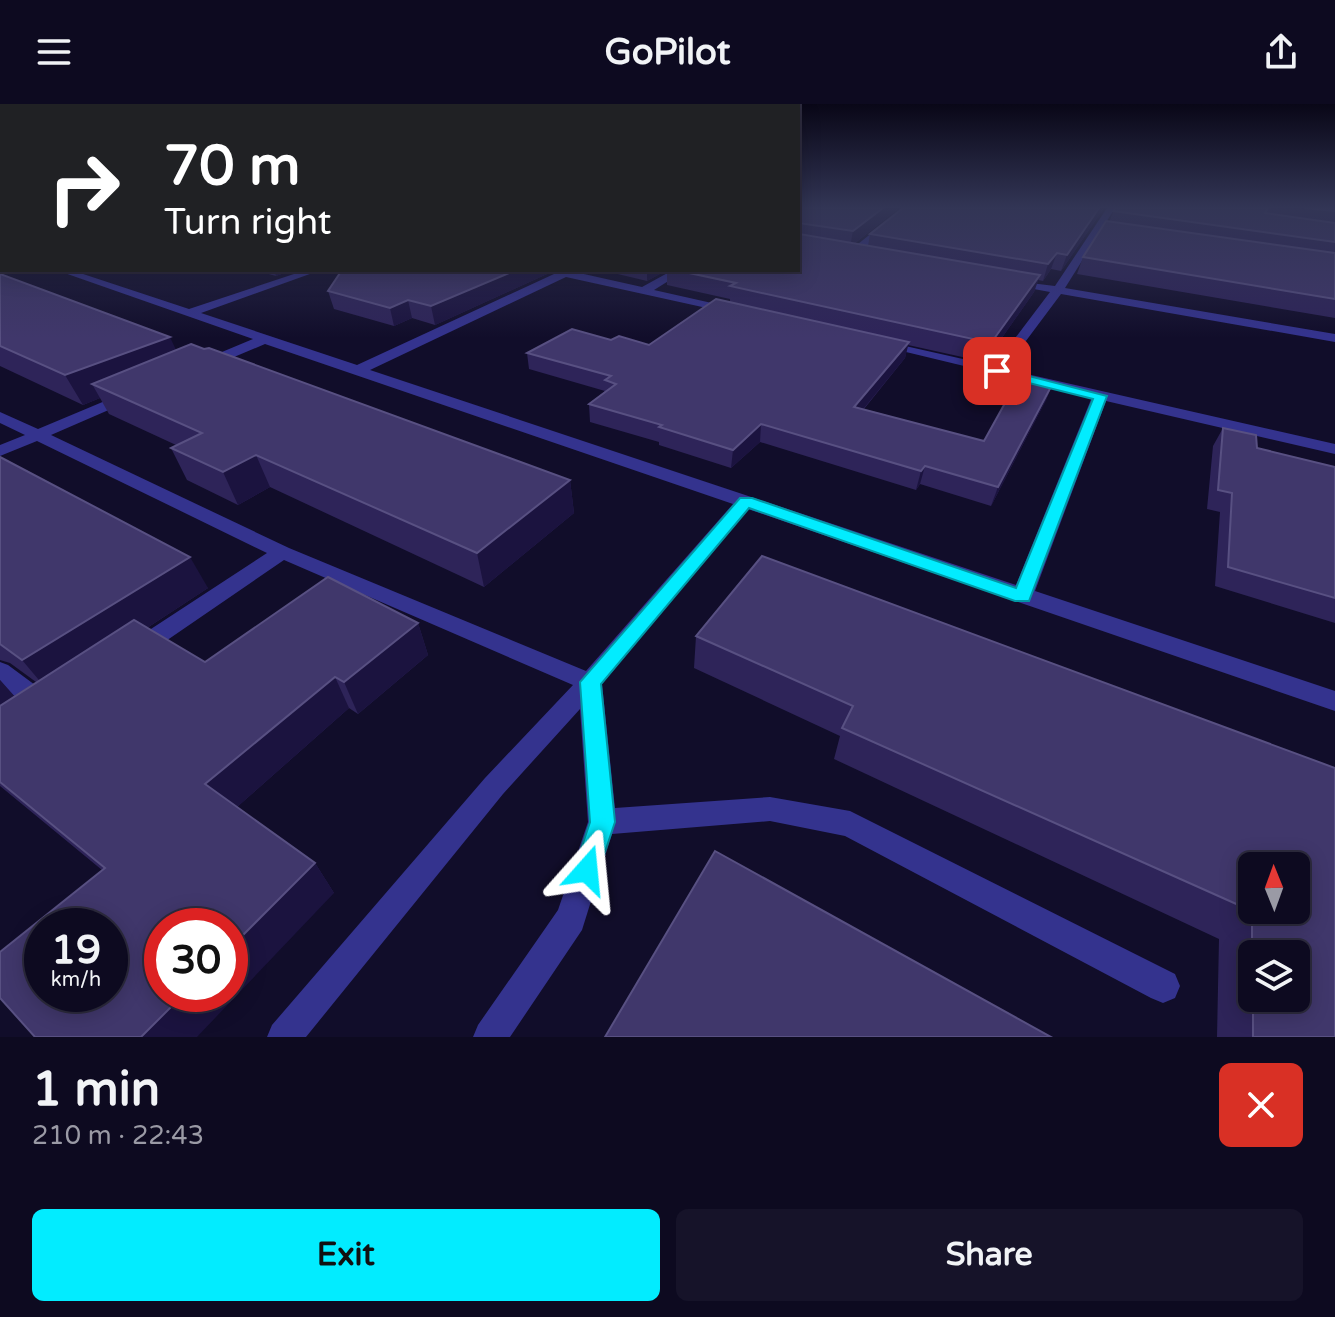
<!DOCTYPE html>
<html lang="en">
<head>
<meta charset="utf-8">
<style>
  body { margin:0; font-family:"Varela Round",sans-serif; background:#161329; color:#f1f3f6; height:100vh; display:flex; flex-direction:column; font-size:30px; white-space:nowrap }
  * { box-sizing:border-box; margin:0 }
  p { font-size:26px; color:#9a9aa5 }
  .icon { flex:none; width:44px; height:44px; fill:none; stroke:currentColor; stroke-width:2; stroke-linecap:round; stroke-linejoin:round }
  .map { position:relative; height:933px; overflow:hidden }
  .drawer { display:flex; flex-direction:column; background:#0d0a20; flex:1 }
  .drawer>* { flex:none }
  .top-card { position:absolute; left:0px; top:0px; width:800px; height:168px; box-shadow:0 4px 20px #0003,0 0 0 2px #2d2b3e; background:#202124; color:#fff; overflow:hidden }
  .needle { width:52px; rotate:359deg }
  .tools { position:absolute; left:1238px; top:748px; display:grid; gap:16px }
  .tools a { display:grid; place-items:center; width:72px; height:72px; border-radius:12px; background:#0d0a20; box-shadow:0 4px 20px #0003,0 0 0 2px #2d2b3e; font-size:40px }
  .speed { position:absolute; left:24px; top:804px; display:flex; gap:16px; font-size:40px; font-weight:700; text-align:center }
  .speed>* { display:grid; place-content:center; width:104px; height:104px; border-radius:50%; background:#0d0a20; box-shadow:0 4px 20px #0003,0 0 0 2px #2d2b3e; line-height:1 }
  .speed small { font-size:20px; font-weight:400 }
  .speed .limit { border:12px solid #d22; background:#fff; color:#111 }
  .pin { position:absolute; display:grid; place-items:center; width:68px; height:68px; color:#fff; margin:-34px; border-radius:16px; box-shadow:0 4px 12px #0006 }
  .me { position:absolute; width:88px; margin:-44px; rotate:18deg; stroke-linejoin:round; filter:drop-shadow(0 0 6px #0008) }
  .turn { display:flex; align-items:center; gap:28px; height:168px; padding:0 32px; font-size:36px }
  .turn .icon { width:104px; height:104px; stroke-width:2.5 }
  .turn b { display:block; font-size:56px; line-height:68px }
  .round { display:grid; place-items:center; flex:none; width:84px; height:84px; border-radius:12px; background:#161329 }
  .overview { display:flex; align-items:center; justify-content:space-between; height:136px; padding:0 32px }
  h1 { font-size:48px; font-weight:700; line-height:60px }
  .primary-button { display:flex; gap:16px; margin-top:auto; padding:16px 32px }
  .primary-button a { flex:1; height:92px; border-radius:12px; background:#02ecff; color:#111; font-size:32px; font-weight:700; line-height:92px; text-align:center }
  .primary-button a+a { background:#161329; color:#f1f3f6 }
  header { display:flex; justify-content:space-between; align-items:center; height:104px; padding:0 32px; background:#0d0a20; font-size:36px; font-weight:700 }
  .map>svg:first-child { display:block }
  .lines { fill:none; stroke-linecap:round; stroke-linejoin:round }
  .minor { fill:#34338e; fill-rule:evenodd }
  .wall { fill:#2e2459 }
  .shaded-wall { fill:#1b133f }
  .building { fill:#40376b; stroke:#585082; stroke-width:2; fill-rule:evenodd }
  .route { fill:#02ecff; stroke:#0199a6; stroke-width:2 }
</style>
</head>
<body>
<header><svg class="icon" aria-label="menu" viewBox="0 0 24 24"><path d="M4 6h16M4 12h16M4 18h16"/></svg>GoPilot<svg class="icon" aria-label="share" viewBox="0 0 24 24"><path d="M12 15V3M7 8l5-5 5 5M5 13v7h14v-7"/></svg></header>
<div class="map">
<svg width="1335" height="933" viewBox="0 0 1335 933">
  <rect width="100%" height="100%" fill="#110d2a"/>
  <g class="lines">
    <g class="minor">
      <path d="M903 104H912L856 152H848V148Z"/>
      <path d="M1107 104H1115L1065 184 1335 230V238L1061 190 1005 265 1335 340V350L1106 297 1035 487 1335 587V607L748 405 602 580 615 704 770 693 850 707 1175 870 1180 882 1175 894 1163 899 1151 894 845 732 770 717 612 730 582 826 510 933H473L478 921 558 806 588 718 580 605 503 690 306 933H267L272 921 485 674 573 581 284 456 144 552 136 554 128 552 125 546 128 540 267 449 37 337 0 352V341L25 331 0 319V308L38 325 124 289H134V295L51 331 289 444 586 567 733 400 265 240 208 264H198V258L253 235 56 166H71L189 205 306 166H321L201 209 357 261 554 170 546 166H566L642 183 673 166H686L654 186 734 204V210L566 173 370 266 1016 481 1092 293 877 241 883 237 994 262 1050 188 1007 180V176L1055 182Z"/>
      <path d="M2 142V148L0 149V143Z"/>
      <path d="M0 558 8 561 54 595 57 602 54 609C34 615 15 591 0 580Z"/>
    </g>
  </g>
  <g class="wall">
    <path d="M798 104H899L854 140 868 142 870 130 1104 104 1061 167 1051 165 1043 177 1038 176 1034 188 985 258 908 241 905 254 864 305 984 337 1053 279 1046 296 991 402 920 380 916 386 760 338 731 364 659 341V338L590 318 589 300 605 287 529 265 527 249 611 236 649 241 730 198V195L667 181V166H798Z"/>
    <path d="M1115 104H1335V214L1077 170 1083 153 1109 118Z"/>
    <path d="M254 166H292L276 172Z"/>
    <path d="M342 166H547V170L435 221 412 214 394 222 334 205 328 187Z"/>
    <path d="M601 166H667L647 177Z"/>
    <path d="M0 170 176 246 570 376 574 409 484 483 270 383 238 401 187 376 171 344 176 341 109 310 100 294 83 301 0 262Z"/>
    <path d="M1223 324 1257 344 1335 363V519L1215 482 1220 408 1207 405 1213 342Z"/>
    <path d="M0 353 208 484 147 524 205 558 418 519 428 551 358 610 349 604 237 703 315 759 334 789 102 766 0 682V576L14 592 36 578 10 559 0 556Z"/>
    <path d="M696 532 1335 664V933H1217L1219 835 834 655 840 632 694 564Z"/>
  </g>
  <g class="shaded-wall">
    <path d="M883 104H899L850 143 853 127Z"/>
    <path d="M1099 104H1104L1061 167 1067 151Z"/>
    <path d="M1057 149 1051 165 1043 177 1048 160Z"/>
    <path d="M274 166H292L276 172Z"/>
    <path d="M516 166H547V170L435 221 431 202Z"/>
    <path d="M647 166H667L647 177Z"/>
    <path d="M1040 171 1034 188 985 258 991 239Z"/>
    <path d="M408 196 412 214 394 222 390 204Z"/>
    <path d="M170 233 183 261 92 280 100 294 83 301 65 271Z"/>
    <path d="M909 238 905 254 851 320 854 303Z"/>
    <path d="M1053 279 1046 296 991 402 998 383Z"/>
    <path d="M761 320 760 338 731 364 733 346Z"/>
    <path d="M256 351 270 383 238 401 223 368Z"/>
    <path d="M925 362 920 380 916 386 921 367Z"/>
    <path d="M570 376 574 409 484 483 477 449Z"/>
    <path d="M190 453 208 484 49 588 22 556Z"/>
    <path d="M418 519 428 551 358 610 344 578Z"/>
    <path d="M335 573 349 604 228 711 205 680Z"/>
    <path d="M0 576 25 604 0 620Z"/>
    <path d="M315 759 334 789 197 933H141L184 890H230V844Z"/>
  </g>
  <g class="building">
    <path d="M798 104H883L853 127 798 119Z"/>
    <path d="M903 104H1099L1067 151 1057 149 1048 160 870 130Z"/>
    <path d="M1115 104H1268L1265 109 1335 119V138L1113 107Z"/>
    <path d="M1304 104H1335V107Z"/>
    <path d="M1106 117 1335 149V195L1083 153Z"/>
    <path d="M798 121 799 130 1040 171 991 239 730 182 736 179 675 166H798Z"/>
    <path d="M342 166H516L431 202 408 196 390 204 328 187Z"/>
    <path d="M0 170 170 233 65 271 0 242Z"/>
    <path d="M716 195 909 238 854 303 984 337 1020 272 1053 279 998 383 925 362 921 367 761 320 733 346 659 323 662 321 589 300 616 280 605 276 611 272 527 249 572 225 611 236 619 232 649 241Z"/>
    <path d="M191 240 204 245 209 244 570 376 477 449 256 351 223 368 171 344 202 329 92 280Z"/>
    <path d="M1223 324 1256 331 1257 344 1335 363V494L1228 463 1232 389 1218 386Z"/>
    <path d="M0 353 190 453 22 556 0 540Z"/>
    <path d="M762 452 1335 664V933H1253V894H1296V850H1252V807L842 624 853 602 696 532ZM1252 762H1296V806H1252Z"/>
    <path d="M328 473 418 519 344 578 335 573 205 680 315 759 230 844V822H162V890H184L141 933H35L0 894V848L105 764 0 678V602L134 516 205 558ZM42 822H110V890H42Z"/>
    <path d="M715 747 1051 933H605Z"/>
  </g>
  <linearGradient id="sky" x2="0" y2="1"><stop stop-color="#090717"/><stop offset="0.44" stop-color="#323555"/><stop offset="1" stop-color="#323555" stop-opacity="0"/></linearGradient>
  <rect width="1335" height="234" fill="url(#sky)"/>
  <path class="route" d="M997 264 1107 292 1029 497H1015L749 404 601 580 615 718 596 775 587 779 578 775 574 766 590 718 580 578 740 394H752L1016 484 1093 295 993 270V265Z"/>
</svg>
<div class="tools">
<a><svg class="needle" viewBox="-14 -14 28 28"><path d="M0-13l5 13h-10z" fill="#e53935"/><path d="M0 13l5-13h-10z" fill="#9a9aa5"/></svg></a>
<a><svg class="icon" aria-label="layers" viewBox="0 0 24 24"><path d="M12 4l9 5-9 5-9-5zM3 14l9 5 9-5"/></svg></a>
</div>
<div class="speed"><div>19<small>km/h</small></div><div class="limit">30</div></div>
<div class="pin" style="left:997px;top:267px;background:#d93025"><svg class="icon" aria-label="arrive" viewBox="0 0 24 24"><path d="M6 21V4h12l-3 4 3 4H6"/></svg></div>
<svg class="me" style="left:587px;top:766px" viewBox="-20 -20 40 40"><path d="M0-17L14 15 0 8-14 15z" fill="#02ecff" stroke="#fff" stroke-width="4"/></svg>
<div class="top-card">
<div class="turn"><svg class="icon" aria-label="right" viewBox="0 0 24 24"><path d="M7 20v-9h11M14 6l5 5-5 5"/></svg><div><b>70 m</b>Turn right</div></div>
</div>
</div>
<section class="drawer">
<div class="overview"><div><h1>1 min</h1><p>210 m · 22:43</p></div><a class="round" style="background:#d93025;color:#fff"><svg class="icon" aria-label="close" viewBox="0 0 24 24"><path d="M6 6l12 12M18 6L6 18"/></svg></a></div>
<div class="primary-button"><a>Exit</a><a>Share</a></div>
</section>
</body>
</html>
